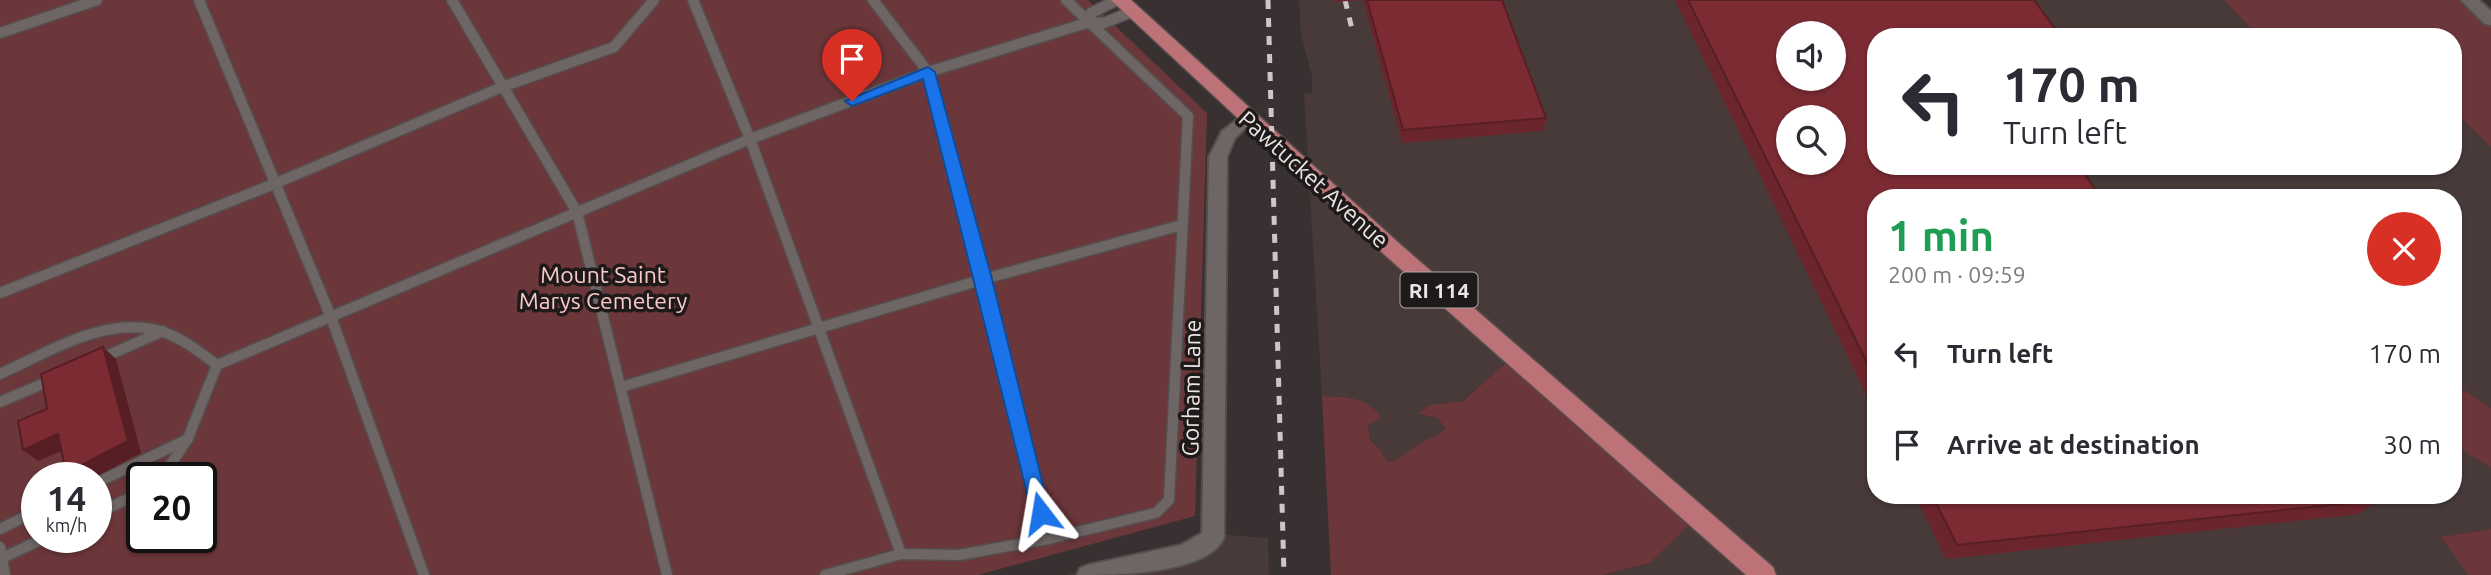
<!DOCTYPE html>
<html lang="en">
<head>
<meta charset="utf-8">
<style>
  body { margin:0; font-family:Ubuntu,sans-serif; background:#f2f2f3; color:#2b2b33; height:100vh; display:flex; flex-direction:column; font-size:26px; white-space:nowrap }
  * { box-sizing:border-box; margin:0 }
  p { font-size:23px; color:#7c7c81 }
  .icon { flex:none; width:38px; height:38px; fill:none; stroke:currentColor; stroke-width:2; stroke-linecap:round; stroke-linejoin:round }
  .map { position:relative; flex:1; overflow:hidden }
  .drawer { position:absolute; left:1867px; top:189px; width:595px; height:315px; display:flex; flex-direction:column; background:#fff; border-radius:28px; box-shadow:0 2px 5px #0004 }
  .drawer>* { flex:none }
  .hud { position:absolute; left:1867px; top:28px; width:595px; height:147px; border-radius:28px; box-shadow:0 2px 5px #0004; background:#fff; color:#2b2b33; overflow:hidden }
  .tools { position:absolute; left:1776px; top:21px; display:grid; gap:14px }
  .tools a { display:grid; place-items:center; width:70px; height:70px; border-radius:50%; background:#fff; box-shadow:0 2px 5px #0004; font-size:35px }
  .speed { position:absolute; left:21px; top:462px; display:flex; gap:14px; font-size:35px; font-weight:700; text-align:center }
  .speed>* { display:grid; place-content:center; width:91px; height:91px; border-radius:50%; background:#fff; box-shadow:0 2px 5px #0004; line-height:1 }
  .speed small { font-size:18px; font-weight:400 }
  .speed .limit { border:4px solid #111; border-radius:10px; background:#fff; color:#111 }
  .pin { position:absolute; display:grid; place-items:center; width:60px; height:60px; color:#fff; margin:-72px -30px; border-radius:50% 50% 50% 0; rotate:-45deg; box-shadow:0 0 7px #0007 }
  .pin .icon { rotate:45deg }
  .me { position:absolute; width:77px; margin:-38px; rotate:346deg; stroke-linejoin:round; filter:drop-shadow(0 0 5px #0008) }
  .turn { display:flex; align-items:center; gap:24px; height:147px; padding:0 21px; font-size:32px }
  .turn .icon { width:91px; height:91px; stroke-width:2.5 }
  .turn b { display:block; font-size:49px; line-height:60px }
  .round { display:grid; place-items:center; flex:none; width:74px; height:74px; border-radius:37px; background:#f2f2f3 }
  .summary { display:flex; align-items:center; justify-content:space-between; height:119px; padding:0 21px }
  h1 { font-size:42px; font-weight:600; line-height:52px; color:#1e9e55 }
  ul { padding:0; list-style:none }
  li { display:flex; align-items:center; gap:21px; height:91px; padding:0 21px }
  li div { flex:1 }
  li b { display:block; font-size:26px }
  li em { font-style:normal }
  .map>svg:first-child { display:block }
  .built { fill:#493a3a; fill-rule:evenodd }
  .green { fill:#6c373a; fill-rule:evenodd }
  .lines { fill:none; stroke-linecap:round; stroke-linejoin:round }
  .service-casing { stroke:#554e4e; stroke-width:13 }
  .minor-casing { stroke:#554e4e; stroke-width:4 }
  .primary-casing { stroke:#554e4e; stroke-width:3 }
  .service { stroke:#6e6565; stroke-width:10 }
  .minor { fill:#6e6565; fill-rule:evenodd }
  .primary { fill:#bc7276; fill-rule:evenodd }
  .rail { stroke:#ccc6c6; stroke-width:5; stroke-dasharray:9 9; stroke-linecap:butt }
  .wall { fill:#6b252c }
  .shaded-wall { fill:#571e24 }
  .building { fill:#7c2b33; stroke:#571e24; stroke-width:2; fill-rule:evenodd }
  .route { fill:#1a73e8; stroke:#114b97; stroke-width:2 }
  .labels { text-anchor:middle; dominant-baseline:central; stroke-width:7; stroke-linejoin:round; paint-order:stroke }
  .shield { fill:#1e1a1a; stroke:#aea8a8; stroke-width:2 }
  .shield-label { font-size:21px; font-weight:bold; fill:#ebe5e5 }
  .street-label { font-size:23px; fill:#ebe5e5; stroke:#1e1a1a }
  .park-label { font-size:23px; fill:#fac8c9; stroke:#1e1a1a }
</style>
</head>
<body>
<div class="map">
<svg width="2491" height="575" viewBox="0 0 2491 575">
  <rect width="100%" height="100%" fill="#393131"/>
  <g class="built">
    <path d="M1299 0H2224L2259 37H1876V166H2454V111L2491 147V408L2464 390 2454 391V198H1876V495H2454V445L2491 468V529L2442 537 2468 575H1603L1650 563 1510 359 1462 401 1429 405 1418 414 1438 418 1445 429 1436 439 1418 444 1399 460 1387 462 1379 448 1370 440 1368 425 1351 397 1322 396 1304 92 1312 94V76L1301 35ZM1788 33H1834V79H1788ZM1788 117H1834V163H1788Z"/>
    <path d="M1213 534 1268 538 1269 575H1067L1177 553Z"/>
  </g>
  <g class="green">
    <path d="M0 0H1088L1207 113 1195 516 978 575H0ZM37 478H96V537H37ZM142 478H201V537H142Z"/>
    <path d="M2224 0H2473L2491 18V147L2454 111V37H2259Z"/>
    <path d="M1510 359 1691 523 1650 563 1603 575H1331L1322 396C1346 397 1367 396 1381 418L1368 425 1370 440 1379 448 1387 462C1401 460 1404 454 1416 446 1426 438 1435 439 1445 429L1438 418 1418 414 1429 405 1463 401Z"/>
    <path d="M2464 390 2491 408V468L2454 445V391Z"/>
    <path d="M2491 529V575H2468L2441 537Z"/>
  </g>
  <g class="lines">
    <g class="service-casing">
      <g id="service">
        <path d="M199 0 331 317 424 575"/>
        <path d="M452 0 577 212 667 575"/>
        <path d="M693 0 750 139 901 554"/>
        <path d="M873 0 928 72 984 279 1048 539"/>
        <path d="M1090 22 1091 13 1117 0"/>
        <path d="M0 33 97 0"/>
        <path d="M0 293 274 184 502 87 614 47 654 0"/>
        <path d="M100 359 163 331"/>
        <path d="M217 365 750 139 928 72 1090 22 1104 23 1131 12"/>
        <path d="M0 374C49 352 111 312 166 333 185 340 201 353 217 365L188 438 162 478"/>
        <path d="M621 387 984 279 1182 225"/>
        <path d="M0 402 54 379"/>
        <path d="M96 483 188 439"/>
        <path d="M96 514 142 492"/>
        <path d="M0 529 37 511"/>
        <path d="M0 547 5 575"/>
        <path d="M2 558 47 537"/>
        <path d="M825 575 901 554 959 555 1048 539 1156 513 1169 500 1188 116 1066 0"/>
      </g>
    </g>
    <g class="minor-casing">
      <g id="minor">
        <path d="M2461 0H2479L2491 11V25L2485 24Z"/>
        <path d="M1247 112 1256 118 1235 138 1227 157 1224 538C1207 575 1112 575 1077 575L1080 568 1088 565 1181 545 1202 533 1209 157 1222 131Z"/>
      </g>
    </g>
    <g class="primary-casing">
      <path id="primary" d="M1111 0H1131L1401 245 1773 567 1776 575H1746L1387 257Z"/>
    </g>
    <use href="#service" class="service"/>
    <use href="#minor" class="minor"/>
    <use href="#primary" class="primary"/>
    <g class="rail">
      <path d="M1268 0 1284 575"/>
      <path d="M1345 0 1352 29"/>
    </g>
  </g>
  <g class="wall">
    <path d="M1334 0H1502L1546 118 1543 131 1402 143 1363 0 1334 2Z"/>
    <path d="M1675 0H2034L1876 37V415Z"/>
    <path d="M1915 495H2374L2377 500 2359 514 1946 559Z"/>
  </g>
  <g class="shaded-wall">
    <path d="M103 347 116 359 141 453 94 478H72L66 473Z"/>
    <path d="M58 434 73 446 38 461 23 450Z"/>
  </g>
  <g class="building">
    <path d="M1367 0H1502L1546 118 1403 130Z"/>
    <path d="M1688 0H2034L2061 37H1876V166H2079L2101 198H1876V381ZM1788 33H1834V79H1788ZM1788 117H1834V163H1788Z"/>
    <path d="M103 347 128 441 66 473 58 434 23 450 18 421 47 409 41 374Z"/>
    <path d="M1932 495H2374L2377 500 1957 545Z"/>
  </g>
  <path class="route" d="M928 67 935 72 992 279 1050 513 1048 519 1041 521 1035 519 1032 513 923 79 852 106 845 101Z"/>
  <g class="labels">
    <rect class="shield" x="1400.5" y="272.5" width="77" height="35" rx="5"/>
    <g class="shield-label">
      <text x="1439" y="290">RI 114</text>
    </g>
    <g class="street-label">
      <text transform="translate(1314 179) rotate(42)">Pawtucket Avenue</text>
      <text transform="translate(1191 388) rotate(-89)">Gorham Lane</text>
    </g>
    <g class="park-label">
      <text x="603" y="274">Mount Saint<tspan x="603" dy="26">Marys Cemetery</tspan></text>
    </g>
  </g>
</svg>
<div class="tools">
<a><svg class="icon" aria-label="sound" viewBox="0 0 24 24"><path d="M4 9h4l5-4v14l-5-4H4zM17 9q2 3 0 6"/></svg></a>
<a><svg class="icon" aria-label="search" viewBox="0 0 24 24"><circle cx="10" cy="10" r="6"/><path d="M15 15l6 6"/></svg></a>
</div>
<div class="speed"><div>14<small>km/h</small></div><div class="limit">20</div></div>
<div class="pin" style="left:852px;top:101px;background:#d93025"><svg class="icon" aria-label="arrive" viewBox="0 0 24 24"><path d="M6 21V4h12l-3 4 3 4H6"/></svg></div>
<svg class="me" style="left:1041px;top:513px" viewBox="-20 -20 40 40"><path d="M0-17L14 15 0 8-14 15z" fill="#1a73e8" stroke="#fff" stroke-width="4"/></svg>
<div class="hud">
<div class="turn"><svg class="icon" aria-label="left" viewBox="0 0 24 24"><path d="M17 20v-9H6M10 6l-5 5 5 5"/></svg><div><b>170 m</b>Turn left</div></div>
</div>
<section class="drawer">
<div class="summary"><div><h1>1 min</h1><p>200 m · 09:59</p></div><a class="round" style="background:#d93025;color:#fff"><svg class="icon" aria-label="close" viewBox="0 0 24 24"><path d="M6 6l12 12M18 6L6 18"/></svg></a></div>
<ul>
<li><svg class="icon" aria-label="left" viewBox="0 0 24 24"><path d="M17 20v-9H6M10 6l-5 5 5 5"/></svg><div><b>Turn left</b></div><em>170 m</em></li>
<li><svg class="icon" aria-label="arrive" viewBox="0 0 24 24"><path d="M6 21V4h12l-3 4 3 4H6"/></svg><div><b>Arrive at destination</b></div><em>30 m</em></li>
</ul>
</section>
</div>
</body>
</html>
